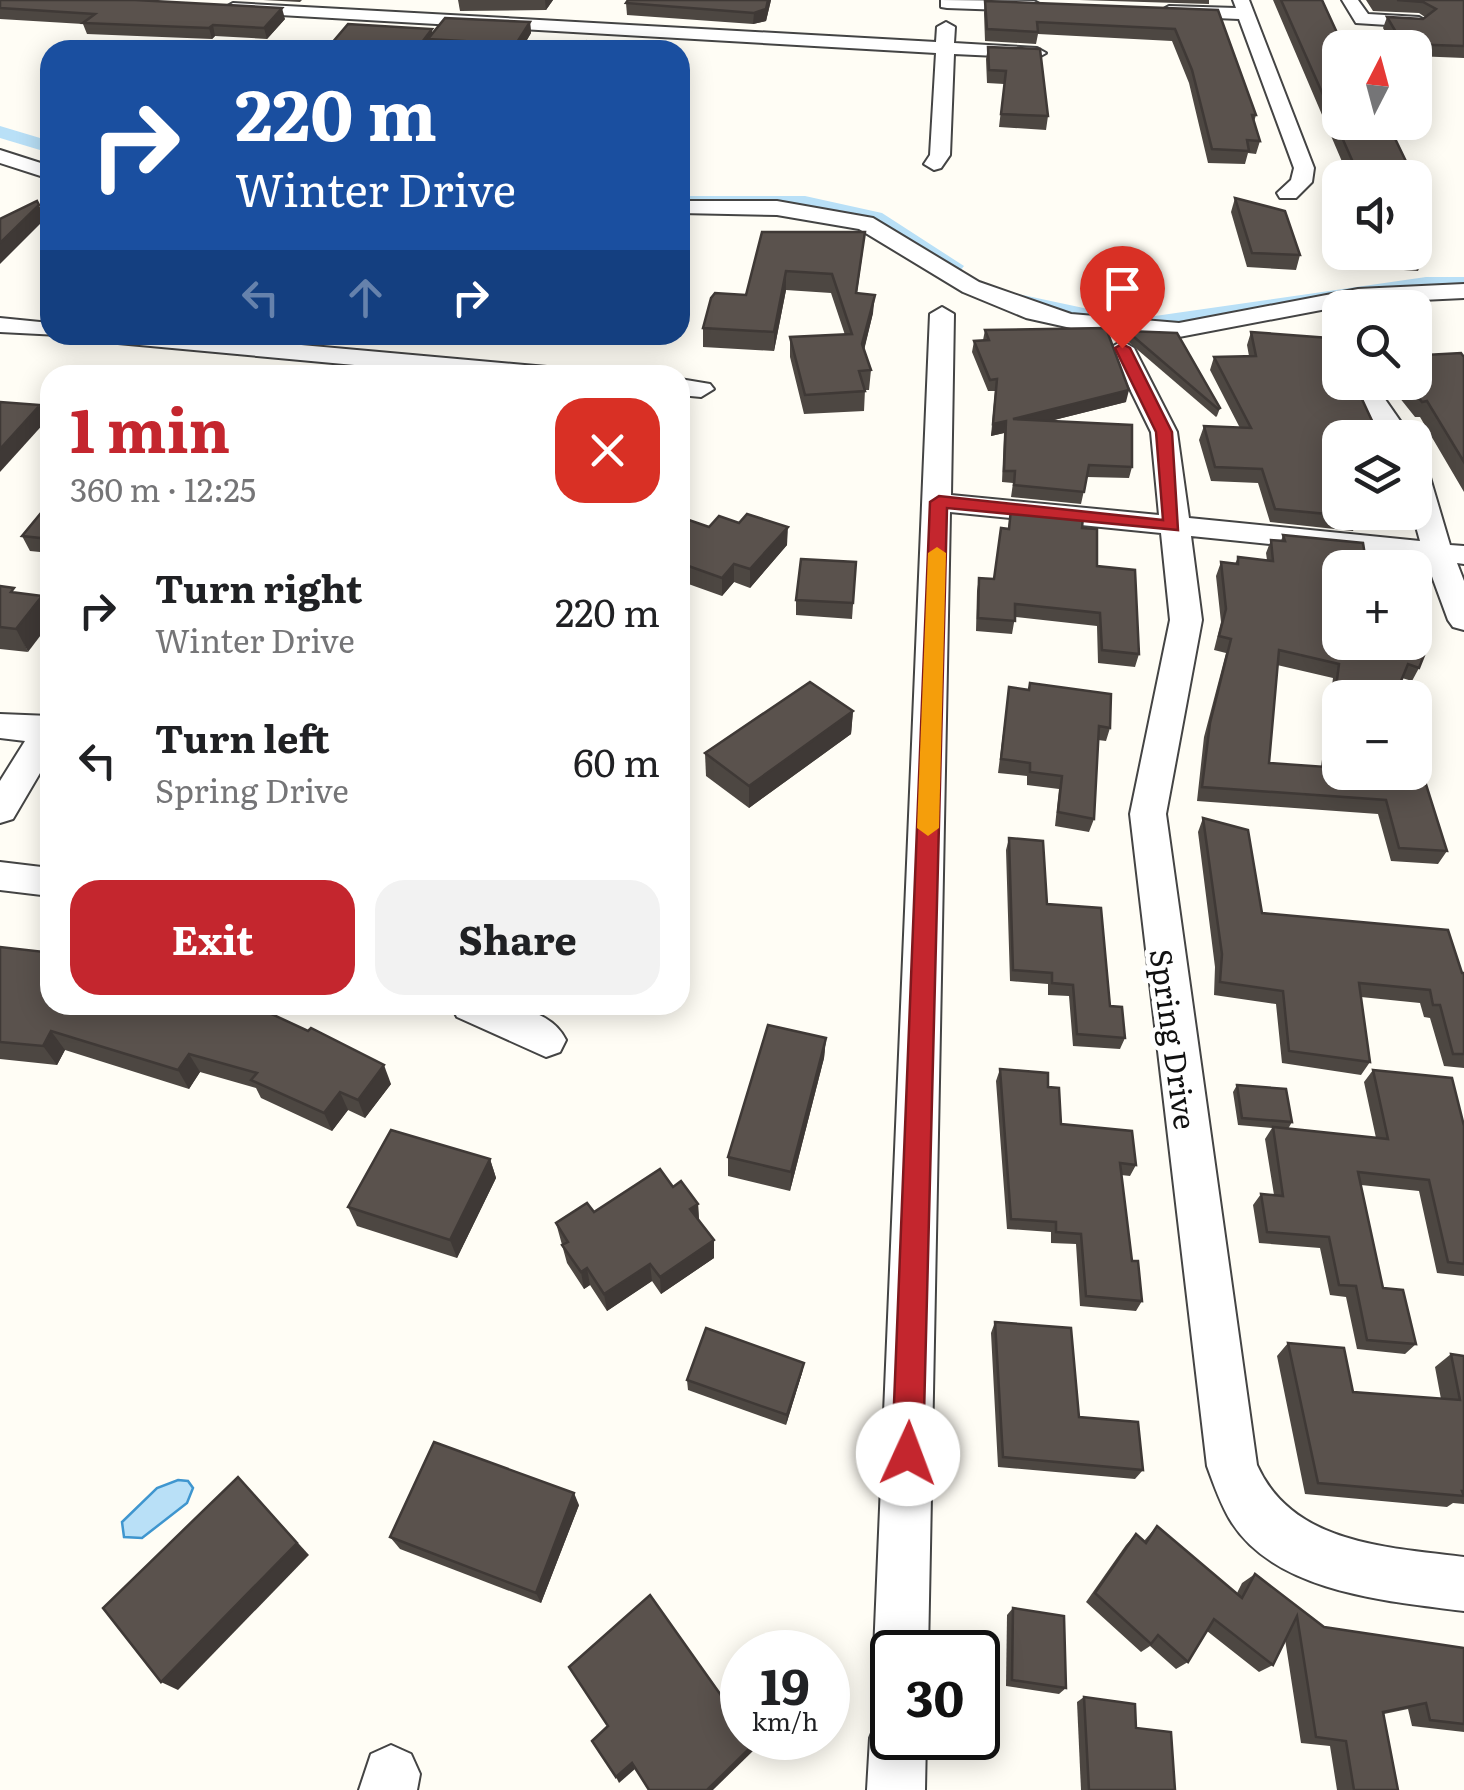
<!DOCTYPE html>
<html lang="en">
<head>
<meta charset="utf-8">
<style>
  body { margin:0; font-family:Literata,serif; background:#f2f2f2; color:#202124; height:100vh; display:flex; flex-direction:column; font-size:38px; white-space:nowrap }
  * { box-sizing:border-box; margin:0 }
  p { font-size:32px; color:#757577 }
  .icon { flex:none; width:55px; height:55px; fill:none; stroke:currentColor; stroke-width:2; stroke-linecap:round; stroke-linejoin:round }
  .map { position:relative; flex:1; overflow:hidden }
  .details { position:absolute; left:40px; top:365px; width:650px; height:650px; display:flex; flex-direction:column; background:#fff; border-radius:30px; box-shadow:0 5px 25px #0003 }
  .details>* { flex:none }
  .guide { position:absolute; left:40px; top:40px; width:650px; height:305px; border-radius:30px; box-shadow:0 5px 25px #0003; background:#1a4fa0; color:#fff; overflow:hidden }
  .needle { width:65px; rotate:6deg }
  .tools { position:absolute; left:1322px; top:30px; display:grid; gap:20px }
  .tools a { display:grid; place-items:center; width:110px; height:110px; border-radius:20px; background:#fff; box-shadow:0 5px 25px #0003; font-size:50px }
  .speed { position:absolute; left:720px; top:1630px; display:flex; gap:20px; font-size:50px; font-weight:700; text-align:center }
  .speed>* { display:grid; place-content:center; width:130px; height:130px; border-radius:50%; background:#fff; box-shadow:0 5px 25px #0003; line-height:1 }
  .speed small { font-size:25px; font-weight:400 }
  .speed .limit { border:5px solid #111; border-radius:15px; background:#fff; color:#111 }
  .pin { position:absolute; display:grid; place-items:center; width:85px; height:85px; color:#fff; margin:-102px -42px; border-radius:50% 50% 50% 0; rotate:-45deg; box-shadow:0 0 10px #0007 }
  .pin .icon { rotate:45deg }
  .me { position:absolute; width:110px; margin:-55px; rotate:2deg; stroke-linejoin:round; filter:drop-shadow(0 0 8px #0008) }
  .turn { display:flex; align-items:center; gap:35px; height:210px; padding:0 30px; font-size:45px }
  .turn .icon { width:130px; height:130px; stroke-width:2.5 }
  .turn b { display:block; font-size:70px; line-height:85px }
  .lanes { display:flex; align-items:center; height:95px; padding:0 30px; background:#0003; justify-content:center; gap:50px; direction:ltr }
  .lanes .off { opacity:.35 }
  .round { display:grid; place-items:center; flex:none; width:105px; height:105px; border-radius:30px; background:#f2f2f2 }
  .summary { display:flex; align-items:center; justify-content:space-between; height:170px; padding:0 30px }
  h1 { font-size:60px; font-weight:700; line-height:75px; color:#c4262e }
  .cta { display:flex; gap:20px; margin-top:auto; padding:20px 30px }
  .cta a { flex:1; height:115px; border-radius:30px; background:#c4262e; color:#fff; font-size:40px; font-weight:700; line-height:115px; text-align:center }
  .cta a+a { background:#f2f2f2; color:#202124 }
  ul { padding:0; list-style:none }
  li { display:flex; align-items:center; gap:30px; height:150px; padding:0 30px }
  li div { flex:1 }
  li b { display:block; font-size:38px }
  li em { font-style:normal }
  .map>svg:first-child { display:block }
  .water { fill:#b9e0f7; stroke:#3f96cf; stroke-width:2.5 }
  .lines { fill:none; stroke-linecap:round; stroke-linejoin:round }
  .canal { fill:#b9e0f7; fill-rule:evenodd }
  .minor-casing { stroke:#444; stroke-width:4 }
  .minor { fill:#fff; fill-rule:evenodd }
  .wall { fill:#4d4742; fill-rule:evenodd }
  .shaded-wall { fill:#3f3936 }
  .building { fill:#5a524d; stroke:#3f3936; stroke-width:2.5; fill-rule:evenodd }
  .route { fill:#c4262e; stroke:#7f191e; stroke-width:2.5 }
  .slow { fill:#f59e0b }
  .labels { text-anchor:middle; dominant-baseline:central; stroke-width:10; stroke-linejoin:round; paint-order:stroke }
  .street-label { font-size:30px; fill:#111; stroke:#fff }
</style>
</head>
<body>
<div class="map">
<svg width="1464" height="1790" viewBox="0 0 1464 1790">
  <rect width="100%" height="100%" fill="#fffdf5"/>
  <path class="water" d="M178 1480 188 1481 193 1488 187 1503 142 1538 124 1537 122 1522 157 1488Z"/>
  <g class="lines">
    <g class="canal">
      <path d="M0 126 50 141V153L0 138Z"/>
      <path d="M680 196H805L882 213 964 266 960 271C934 277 891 232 865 223 808 200 740 208 680 208Z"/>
      <path d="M1426 277H1464V291L1389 294 1155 331 1071 321 1023 310 1006 301 1018 294 1093 310 1155 316Z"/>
    </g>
    <g class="minor-casing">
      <g id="minor">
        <path d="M941 0 1034 1 1043 6 1034 11 947 8 941 7Z"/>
        <path d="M1233 0H1249L1314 168 1312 182 1296 198H1280L1277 193 1291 180 1294 168 1239 19 1169 16 1160 11 1169 6 1236 8Z"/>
        <path d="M1342 0H1358L1368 14 1419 17 1428 22 1419 27 1356 23Z"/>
        <path d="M233 3 936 42 937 27 946 22 955 27 954 43 1037 48 1046 53 1037 58 954 54 950 155 941 168 934 170 924 164 930 155 936 53 227 12 224 8Z"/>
        <path d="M0 150 50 166V179L0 163Z"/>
        <path d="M680 201H777L873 218 979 282 1071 314 1179 323 1358 289 1464 284V298L1358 303 1179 337 1071 328 1026 318 963 292 859 229 777 215 680 213Z"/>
        <path d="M942 307 954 314 951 495 1159 515 1151 432 1110 348 1122 341 1134 348 1177 432 1189 518 1420 541 1412 512 1415 466 1429 474 1450 545 1464 546V564L1457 563 1464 581V630L1453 627 1448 620 1426 560 1191 536 1202 620 1166 814 1257 1465C1293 1545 1388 1547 1464 1557V1611C1389 1601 1277 1593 1232 1523 1221 1506 1214 1485 1207 1466L1130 814 1170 620 1161 533 950 512 928 1652H892V1676L882 1671 874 1652 930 314Z"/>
        <path d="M0 318 50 323V335H59L0 332Z"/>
        <path d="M95 335H189L547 367 560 375H463L107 342Z"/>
        <path d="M680 379 710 384 714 389 701 397 680 395Z"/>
        <path d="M1347 382H1373L1412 438H1385Z"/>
        <path d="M0 714 50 716V756L13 819 0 823V781L25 741 0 738Z"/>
        <path d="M0 862 50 868V896L0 890Z"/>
        <path d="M451 1005C488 1005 547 1001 566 1040L560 1052 546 1057 457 1017Z"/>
        <path d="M892 1712V1738H926L925 1790H867L870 1738 878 1718Z"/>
        <path d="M391 1745 411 1754 420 1774 417 1790H359L371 1754Z"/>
      </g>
    </g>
    <use href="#minor" class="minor"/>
  </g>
  <g class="wall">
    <path d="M0 0 285 19 267 39 215 36 212 39 87 34 83 24 0 19Z"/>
    <path d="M263 0H302L300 2Z"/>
    <path d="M458 0H553L546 10 460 11Z"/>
    <path d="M771 0 766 21 753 24 627 15 626 3Z"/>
    <path d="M1079 0H1209V4Z"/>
    <path d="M1273 0H1322L1340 122 1414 178H1349Z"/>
    <path d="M1366 0H1464V58L1415 56V48H1394L1383 28 1387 17 1423 19 1425 17 1419 13 1373 11Z"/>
    <path d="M985 1 1218 10 1256 115 1254 122 1260 141 1256 154 1248 153 1245 164 1208 163 1189 83 1172 41 1038 34 1036 44 985 41 984 13Z"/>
    <path d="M530 22 531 33 521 50H430L429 46 348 24 433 33Z"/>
    <path d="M988 47 1048 116 1046 130 999 127 1004 84 987 83 986 59Z"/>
    <path d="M1235 198 1300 255 1296 270 1247 267 1231 212Z"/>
    <path d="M1415 214 1418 220 1415 225 1425 245 1422 252 1424 256 1418 271 1375 268 1368 252H1415Z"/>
    <path d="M762 232 863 250 857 293 873 313 864 349 871 370 869 390H865L864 411 804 414 790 357V337L845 335 831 293 786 290 774 351 703 347V328L746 295Z"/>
    <path d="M985 330 1126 402 1050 421 1132 467 1129 478 1087 477 1081 504 1011 497 1013 483 1002 482 1004 433 991 436 995 391H988L972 352 974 341 983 340Z"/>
    <path d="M1127 331 1220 408 1217 416 1216 417 1125 339Z"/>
    <path d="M1251 332 1340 512H1404L1398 527 1356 523 1353 531 1270 522 1258 483 1211 481 1199 440 1204 426 1240 428 1210 370 1214 357 1249 356 1247 345Z"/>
    <path d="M1425 355 1464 357V492L1420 417H1415L1387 382H1415Z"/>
    <path d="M50 502V553L30 551 22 536Z"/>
    <path d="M1011 509 1082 528 1097 566 1139 654 1135 667 1098 663 1097 626 1015 617 1012 634 976 631 977 591 979 578 993 579 1008 529Z"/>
    <path d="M680 525 709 527 787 545 750 588 734 582 722 596 680 581Z"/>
    <path d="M1283 535 1340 568 1419 668 1412 681 1402 678 1340 698 1423 775 1447 851 1438 864 1391 861 1378 814 1197 801 1204 737 1226 653 1214 650 1221 622 1216 576 1221 562 1235 564 1238 557 1267 560 1266 553 1271 540 1281 541ZM1277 665 1333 678 1321 767 1269 763Z"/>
    <path d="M856 562 852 619 796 615V600Z"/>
    <path d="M0 586 28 652 0 649Z"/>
    <path d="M1030 683 1110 728 1106 741 1098 740 1094 819 1089 832 1055 826 1059 789 1027 785V776L998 773 1009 687 1028 690Z"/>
    <path d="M853 711 851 734 749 808 706 776 705 753Z"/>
    <path d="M1203 818 1262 913 1464 973V1068L1444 1066 1430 1018 1424 1017 1420 1003 1361 997 1370 1062 1361 1075 1282 1063 1276 1004 1214 995 1215 967 1198 832Z"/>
    <path d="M1009 838 1110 1006 1125 1038 1120 1049 1073 1046 1069 996 1048 995V984L1010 981 1006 850Z"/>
    <path d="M0 947 391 1084 365 1118 348 1110 332 1131 261 1098 256 1088 200 1072 189 1089 65 1050 57 1065 0 1059Z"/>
    <path d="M826 1038 824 1058 790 1191 728 1176V1157Z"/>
    <path d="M1000 1069 1048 1087 1061 1124 1136 1165 1130 1176 1121 1175 1132 1261 1142 1301 1136 1311 1080 1306 1076 1244 1051 1243V1232L1007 1229 996 1081Z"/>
    <path d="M1373 1070 1464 1126V1276L1437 1273 1419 1191 1361 1185 1383 1288 1416 1344 1405 1354 1357 1349 1346 1297 1330 1295 1320 1248 1259 1243 1253 1205 1261 1194 1274 1195 1265 1139 1272 1128 1238 1125 1233 1092 1237 1085 1292 1122 1288 1129 1376 1138 1364 1082Z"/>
    <path d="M490 1159 496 1178 457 1258 357 1226 348 1207Z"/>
    <path d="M673 1187 698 1204 699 1220 714 1240V1258L661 1294 652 1281 607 1311 590 1285 584 1289 567 1263 556 1223Z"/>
    <path d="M995 1322 1079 1417 1143 1470 1135 1479 998 1467 991 1333Z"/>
    <path d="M1288 1343 1353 1392 1441 1399 1435 1367 1451 1354 1464 1356V1504L1453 1503 1447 1507 1305 1494 1277 1356Z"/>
    <path d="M804 1363 802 1373 786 1425 688 1390 687 1380Z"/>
    <path d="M579 1505 541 1603 400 1549 390 1537Z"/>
    <path d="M1157 1526 1237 1593 1242 1583 1255 1574 1324 1627 1464 1648V1732L1412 1726 1408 1709 1384 1714 1398 1790H1337L1330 1746 1301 1743 1285 1639 1273 1665 1259 1672 1207 1631 1188 1662 1176 1669 1150 1646 1141 1652 1086 1602 1126 1545 1136 1534 1144 1541Z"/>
    <path d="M1013 1608 1066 1688 1059 1694 1006 1686 1007 1615Z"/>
    <path d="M1084 1697 1136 1728 1175 1790H1081L1077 1702Z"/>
  </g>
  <g class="shaded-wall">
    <path d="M545 0H553L546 10Z"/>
    <path d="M768 0H771L766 21 753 24 754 13Z"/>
    <path d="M282 8 285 19 267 39 264 28Z"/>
    <path d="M530 22 531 33 521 50H516V44Z"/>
    <path d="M213 25 215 36 212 39 209 28Z"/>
    <path d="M432 29 433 39H428L429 46 426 50H416Z"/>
    <path d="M39 205 45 219 0 264V243Z"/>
    <path d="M786 271V290L774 351V332Z"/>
    <path d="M875 295 873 313 861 363 862 344Z"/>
    <path d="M1129 390 1126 402 1010 431 1013 419Z"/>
    <path d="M40 405 47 420 0 472V449Z"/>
    <path d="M1006 421 1004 433 991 436 993 424Z"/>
    <path d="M788 527 787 545 750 588V569Z"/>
    <path d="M734 564V582L722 596V578Z"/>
    <path d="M42 596 50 611V623L28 652 16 629Z"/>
    <path d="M853 711 851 734 749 808V786Z"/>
    <path d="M51 1031 65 1050 57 1065 43 1046Z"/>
    <path d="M826 1038 824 1058 790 1191 791 1172Z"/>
    <path d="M189 1054 200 1072 189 1089 178 1070Z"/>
    <path d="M384 1065 391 1084 365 1118 358 1100Z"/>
    <path d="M340 1092 348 1110 332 1131 324 1113Z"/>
    <path d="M490 1159 496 1178 457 1258 450 1240Z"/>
    <path d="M698 1204 699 1222 690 1209Z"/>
    <path d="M714 1240V1258L661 1294 660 1277Z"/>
    <path d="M650 1264 652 1281 607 1311 604 1294Z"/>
    <path d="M587 1268 590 1285 584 1289 581 1272Z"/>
    <path d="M804 1363 802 1373 786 1425 787 1415Z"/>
    <path d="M238 1477 309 1555 178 1690 161 1682Z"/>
    <path d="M574 1493 579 1505 541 1603 536 1593Z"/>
    <path d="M755 1743 754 1750 713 1790H707Z"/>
    <path d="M632 1763 635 1769 619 1783 616 1777Z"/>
  </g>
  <g class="building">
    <path d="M0 0H135L282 8 264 28 213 25 209 28 83 23 95 14 0 8Z"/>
    <path d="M628 0H768L766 9 754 13 626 3Z"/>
    <path d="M1281 0H1322L1344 48H1340V122H1387L1414 178H1360Z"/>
    <path d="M1397 0H1464V46L1403 44 1387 17 1423 19 1436 9 1423 2Z"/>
    <path d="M985 1 1218 10 1256 115H1252L1260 141 1247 140 1249 151 1212 149 1192 70 1175 29 1037 22 1038 32 987 29Z"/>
    <path d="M445 18 530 22 516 44 428 39Z"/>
    <path d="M348 24 432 29 416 50H326Z"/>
    <path d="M584 42 578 50H555Z"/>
    <path d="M988 47 1040 49 1048 116 1001 114 1006 71 989 70Z"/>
    <path d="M1235 198 1285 211 1300 255 1252 253Z"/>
    <path d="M37 201 39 205 0 243V219Z"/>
    <path d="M1415 224 1425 245H1419L1424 256 1380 254V252H1415Z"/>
    <path d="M762 232H865L856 293 875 295 862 344 871 370 859 371 865 391 805 395 790 337 852 334 832 274 786 271 774 332 703 328 711 298 715 293 746 295Z"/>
    <path d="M1106 328 1129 390 1013 419 1132 425V467L1089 465 1084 492 1014 485 1015 471H1004L1006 421 993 424 997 379 990 380 974 341 989 340 985 330Z"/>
    <path d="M1127 331 1177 333 1220 408 1218 409Z"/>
    <path d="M1251 332 1329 338 1330 346H1337L1340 353V382H1354L1380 438H1340V512H1358L1359 517 1275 509 1262 469 1215 467 1204 426 1251 428 1214 357 1256 356Z"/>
    <path d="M1415 342 1425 355 1461 353 1464 357V462L1427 401 1422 402 1407 382H1415Z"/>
    <path d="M122 372 178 375H120Z"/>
    <path d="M0 402 40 405 0 449Z"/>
    <path d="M50 502V539L22 536Z"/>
    <path d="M1011 509 1083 516 1082 528 1097 529V566L1135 570 1139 654 1102 650 1100 613 1015 604V621L978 618 979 578 994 579 1001 528 1009 529Z"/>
    <path d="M747 514 788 527 750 569 734 564 722 578 680 563V525L686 519 709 527 719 516 739 523Z"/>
    <path d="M1283 535 1363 543 1367 568H1340V642H1415V598H1423L1430 640 1419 668 1408 664 1394 698H1340V772H1415V739L1427 742 1423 775 1447 851 1399 848 1386 800 1202 787 1210 723 1231 639 1219 636 1226 609 1221 562 1238 564V557L1273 561 1271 540 1285 541ZM1279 650 1339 664 1326 767 1269 763Z"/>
    <path d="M801 559 856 562 853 603 796 600Z"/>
    <path d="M0 586 14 588 11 592 42 596 16 629 0 627Z"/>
    <path d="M810 682 853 711 749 786 705 753Z"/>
    <path d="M1030 683 1111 694 1110 728 1099 726 1094 819 1058 812 1062 776 1030 772V763L1001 759 1009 687 1029 690Z"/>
    <path d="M1203 818 1248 830 1262 913 1448 930 1462 973H1464V1054H1453L1440 1005H1433L1430 990 1359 983 1370 1062 1289 1051 1283 991 1220 982 1222 954Z"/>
    <path d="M1009 838 1043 841 1047 904 1101 908 1110 1006 1122 1007 1125 1038 1077 1034 1073 985 1052 983V973L1013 970Z"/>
    <path d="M48 945 50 946V1005H246L263 1010 308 1031 311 1028 384 1065 358 1100 340 1092 324 1113 251 1080 257 1073 189 1054 178 1070 51 1031 43 1046 0 1042V947L44 952Z"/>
    <path d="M768 1025 826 1038 791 1172 728 1157Z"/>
    <path d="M1000 1069 1048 1073V1087L1059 1088 1061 1124 1132 1131 1136 1165 1120 1163 1132 1261H1138L1142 1301 1086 1296 1081 1234 1056 1232V1222L1011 1219Z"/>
    <path d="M1373 1070 1452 1078 1464 1126V1264L1448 1262 1429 1180 1358 1172 1383 1288 1403 1290 1416 1344 1367 1340 1356 1286 1339 1285 1329 1237 1267 1232 1261 1194 1283 1196 1273 1127 1388 1139Z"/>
    <path d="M1237 1085 1286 1089 1292 1122 1242 1118Z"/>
    <path d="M391 1130 490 1159 450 1240 348 1207Z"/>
    <path d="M660 1169 673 1187 681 1181 698 1204 690 1209 714 1240 660 1277 650 1264 604 1294 587 1268 581 1272 562 1245 568 1242 556 1223 587 1203 594 1212Z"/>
    <path d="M995 1322 1071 1328 1079 1417 1138 1422 1143 1470 1003 1457Z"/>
    <path d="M706 1328 804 1363 787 1415 687 1380Z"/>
    <path d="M1288 1343 1344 1348 1353 1392 1460 1400 1451 1354 1464 1356V1491H1462L1464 1496 1318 1483Z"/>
    <path d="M434 1442 574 1493 536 1593 390 1537Z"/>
    <path d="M238 1477 297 1543 161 1682 103 1608Z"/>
    <path d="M1157 1526 1242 1598 1255 1574 1324 1627 1464 1648V1724L1430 1720 1426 1703 1383 1712 1398 1790H1354L1346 1741 1316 1737 1297 1616 1273 1665 1214 1619 1188 1662 1158 1635 1151 1644 1095 1593 1136 1534 1146 1543Z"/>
    <path d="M650 1595 742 1725V1738H751L755 1743 707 1790H649L632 1763 616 1777 592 1741 608 1726 569 1667Z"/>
    <path d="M1013 1608 1064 1616 1066 1688 1012 1680Z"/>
    <path d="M1084 1697 1135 1704 1136 1728 1171 1732 1175 1790H1089Z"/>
  </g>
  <path class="route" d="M1122 344 1130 348 1172 432 1178 530 947 508 923 1454 918 1465 908 1469 897 1465 892 1454 930 502 939 496 1163 520 1156 432 1115 348Z"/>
  <path class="slow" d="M937 547 946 553 939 828 928 836 917 828 928 553Z"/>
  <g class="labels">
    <g class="street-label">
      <text transform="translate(1175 1039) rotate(82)">Spring Drive</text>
    </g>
  </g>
</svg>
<div class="tools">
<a><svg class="needle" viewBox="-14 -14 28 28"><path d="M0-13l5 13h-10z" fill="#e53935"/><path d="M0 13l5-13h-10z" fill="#757577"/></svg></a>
<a><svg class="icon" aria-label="sound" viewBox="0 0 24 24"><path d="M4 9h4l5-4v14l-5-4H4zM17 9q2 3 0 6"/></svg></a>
<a><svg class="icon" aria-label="search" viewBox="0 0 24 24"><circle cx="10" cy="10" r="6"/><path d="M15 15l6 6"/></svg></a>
<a><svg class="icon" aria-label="layers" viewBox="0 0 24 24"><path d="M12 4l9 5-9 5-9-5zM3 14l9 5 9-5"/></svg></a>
<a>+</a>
<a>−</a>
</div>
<div class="speed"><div>19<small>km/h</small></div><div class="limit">30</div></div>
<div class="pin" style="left:1122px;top:348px;background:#d93025"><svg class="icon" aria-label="arrive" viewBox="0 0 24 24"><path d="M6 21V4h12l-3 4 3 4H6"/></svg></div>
<svg class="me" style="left:908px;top:1454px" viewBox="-20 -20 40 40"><circle r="19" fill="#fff"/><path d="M0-13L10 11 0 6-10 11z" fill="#c4262e"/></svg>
<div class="guide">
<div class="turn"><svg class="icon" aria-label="right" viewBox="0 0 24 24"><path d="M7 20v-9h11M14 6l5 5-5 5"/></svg><div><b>220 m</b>Winter Drive</div></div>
<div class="lanes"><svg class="icon off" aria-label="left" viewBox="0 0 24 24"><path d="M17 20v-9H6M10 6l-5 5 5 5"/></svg><svg class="icon off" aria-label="ahead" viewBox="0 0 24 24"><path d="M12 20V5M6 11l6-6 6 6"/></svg><svg class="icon" aria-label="right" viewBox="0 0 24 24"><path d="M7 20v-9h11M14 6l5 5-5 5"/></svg></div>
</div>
<section class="details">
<div class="summary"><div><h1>1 min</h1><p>360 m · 12:25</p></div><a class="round" style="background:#d93025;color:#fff"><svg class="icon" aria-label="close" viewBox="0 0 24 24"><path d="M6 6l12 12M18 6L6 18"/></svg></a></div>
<ul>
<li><svg class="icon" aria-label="right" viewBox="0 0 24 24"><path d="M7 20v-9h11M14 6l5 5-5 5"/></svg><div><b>Turn right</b><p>Winter Drive</p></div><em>220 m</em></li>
<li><svg class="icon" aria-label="left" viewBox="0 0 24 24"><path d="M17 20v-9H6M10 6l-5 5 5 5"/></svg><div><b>Turn left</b><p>Spring Drive</p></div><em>60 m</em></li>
</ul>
<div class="cta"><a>Exit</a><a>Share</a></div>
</section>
</div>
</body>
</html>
